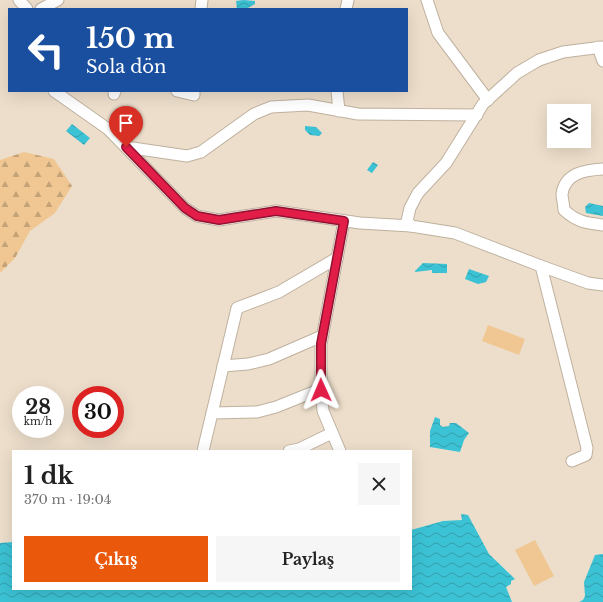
<!DOCTYPE html>
<html lang="tr">
<head>
<meta charset="utf-8">
<style>
  body { margin:0; font-family:"Libre Baskerville",serif; background:#f6f6f6; color:#222; height:100vh; display:flex; flex-direction:column; font-size:15px; white-space:nowrap }
  * { box-sizing:border-box; margin:0 }
  p { font-size:13px; color:#767676 }
  .icon { flex:none; width:22px; height:22px; fill:none; stroke:currentColor; stroke-width:2; stroke-linecap:round; stroke-linejoin:round }
  .map { position:relative; flex:1; overflow:hidden }
  .details { position:absolute; left:12px; top:450px; width:400px; height:140px; display:flex; flex-direction:column; background:#fff; border-radius:0px; box-shadow:0 4px 16px #0002 }
  .details>* { flex:none }
  .guide { position:absolute; left:8px; top:8px; width:400px; height:84px; border-radius:0px; box-shadow:0 4px 16px #0002; background:#1a4fa0; color:#fff; overflow:hidden }
  .buttons { position:absolute; left:547px; top:104px; display:grid; gap:8px }
  .buttons a { display:grid; place-items:center; width:44px; height:44px; border-radius:0px; background:#fff; box-shadow:0 4px 16px #0002; font-size:20px }
  .speed { position:absolute; left:12px; top:386px; display:flex; gap:8px; font-size:20px; font-weight:700; text-align:center }
  .speed>* { display:grid; place-content:center; width:52px; height:52px; border-radius:50%; background:#fff; box-shadow:0 4px 16px #0002; line-height:1 }
  .speed small { font-size:10px; font-weight:400 }
  .speed .limit { border:6px solid #d22; background:#fff; color:#111 }
  .pin { position:absolute; display:grid; place-items:center; width:34px; height:34px; color:#fff; margin:-41px -17px; border-radius:50% 50% 50% 0; rotate:-45deg; box-shadow:0 0 4px #0007 }
  .pin .icon { rotate:45deg }
  .me { position:absolute; width:44px; margin:-22px; rotate:359deg; stroke-linejoin:round; filter:drop-shadow(0 0 3px #0008) }
  .turn { display:flex; align-items:center; gap:14px; height:84px; padding:0 12px; font-size:18px }
  .turn .icon { width:52px; height:52px; stroke-width:2.5 }
  .turn b { display:block; font-size:28px; line-height:34px }
  .round { display:grid; place-items:center; flex:none; width:42px; height:42px; border-radius:0px; background:#f6f6f6 }
  .headline { display:flex; align-items:center; justify-content:space-between; height:68px; padding:0 12px }
  h1 { font-size:24px; font-weight:700; line-height:30px }
  .cta { display:flex; gap:8px; margin-top:auto; padding:8px 12px }
  .cta a { flex:1; height:46px; border-radius:0px; background:#ea580c; color:#fff; font-size:16px; font-weight:700; line-height:46px; text-align:center }
  .cta a+a { background:#f6f6f6; color:#222 }
  .map>svg:first-child { display:block }
  .grass { fill:#f0c792 }
  .forest { fill:url(#forest-firs) }
  .water { fill:url(#water-waves) }
  .lines { fill:none; stroke-linecap:round; stroke-linejoin:round }
  .minor-casing { stroke:#bfb19f; stroke-width:13 }
  .minor { stroke:#fff; stroke-width:11 }
  .route-casing { stroke:#92132f; stroke-width:10 }
  .route { stroke:#e11d48; stroke-width:7 }
</style>
</head>
<body>
<div class="map">
<svg width="603" height="602" viewBox="0 0 603 602">
  <defs>
    <pattern id="forest-firs" width="22" height="20" patternUnits="userSpaceOnUse"><rect width="22" height="20" fill="#f0c792"/><path d="M5 1l3.5 6h-7zM16 11l3.5 6h-7z" fill="#c4a378"/></pattern>
    <pattern id="water-waves" width="16" height="10" patternUnits="userSpaceOnUse"><rect width="16" height="10" fill="#3bc2d4"/><path d="M0 5q4-4 8 0t8 0" fill="none" stroke="#339fad"/></pattern>
  </defs>
  <rect width="100%" height="100%" fill="#eddecb"/>
  <g class="grass">
    <path d="M488 325 525 339 519 355 482 341Z"/>
    <path d="M535 540 554 576 534 586 515 550Z"/>
  </g>
  <path class="forest" d="M24 152 54 159 72 186 55 213 30 231 15 258 0 273V160Z"/>
  <g class="water">
    <path d="M243 0 255 1V4L246 9H237L236 1Z"/>
    <path d="M72 124 90 138 84 145 66 131Z"/>
    <path d="M305 126 316 127 322 133 319 136 310 135 305 130Z"/>
    <path d="M373 162 378 165 372 173 367 170Z"/>
    <path d="M589 203 603 206V216L586 213 585 207Z"/>
    <path d="M423 263 447 264V273H432V270L415 272V271Z"/>
    <path d="M469 269 489 276 486 282 478 284 465 279Z"/>
    <path d="M435 417 440 419V425L443 427 449 426 450 423H456L469 433 464 440 460 452 430 447V431Z"/>
    <path d="M461 514 468 515 489 554 515 579 511 581V584L506 587 512 602H0V543L13 542V589H411V530L443 521 462 520Z"/>
    <path d="M603 554V602H579L583 600 585 596 584 582 595 555Z"/>
  </g>
  <g class="lines">
    <g class="minor-casing">
      <g id="minor">
        <path d="M19 0 27 9"/>
        <path d="M427 0 438 33 488 100"/>
        <path d="M41 9 58 0"/>
        <path d="M201 9 202 0"/>
        <path d="M346 9 348 0"/>
        <path d="M598 47 603 61"/>
        <path d="M54 91 108 129 185 208 197 216 219 220 276 211 360 223 411 226 455 233 541 266 587 448 586 455 572 461"/>
        <path d="M177 91 194 95V91"/>
        <path d="M337 91 339 111"/>
        <path d="M114 94 115 91"/>
        <path d="M126 147 187 156 201 152 254 114 271 107 308 105 358 114 477 115"/>
        <path d="M603 169C585 170 565 173 562 194 562 199 564 205 564 210 577 222 586 223 603 225"/>
        <path d="M411 226 407 221 410 208 418 193 446 163 483 104 517 73 539 60 563 52 603 47"/>
        <path d="M541 266 588 283 603 285"/>
        <path d="M223 366 248 364 269 359 322 336"/>
        <path d="M212 413 257 412 276 407 321 389"/>
        <path d="M203 451 237 308 279 292 337 258"/>
        <path d="M289 451 299 449 332 433"/>
        <path d="M340 451 323 411 321 385V344L344 221"/>
      </g>
    </g>
    <use href="#minor" class="minor"/>
  </g>
  <g class="lines">
    <g class="route-casing">
      <path id="route" d="M126 147 185 208 197 216 219 220 276 211 344 221 321 344V390"/>
    </g>
    <use href="#route" class="route"/>
  </g>
</svg>
<div class="buttons">
<a><svg class="icon" aria-label="layers" viewBox="0 0 24 24"><path d="M12 4l9 5-9 5-9-5zM3 14l9 5 9-5"/></svg></a>
</div>
<div class="speed"><div>28<small>km/h</small></div><div class="limit">30</div></div>
<div class="pin" style="left:126px;top:147px;background:#d93025"><svg class="icon" aria-label="arrive" viewBox="0 0 24 24"><path d="M6 21V4h12l-3 4 3 4H6"/></svg></div>
<svg class="me" style="left:321px;top:390px" viewBox="-20 -20 40 40"><path d="M0-17L14 15 0 8-14 15z" fill="#e11d48" stroke="#fff" stroke-width="4"/></svg>
<div class="guide">
<div class="turn"><svg class="icon" aria-label="left" viewBox="0 0 24 24"><path d="M17 20v-9H6M10 6l-5 5 5 5"/></svg><div><b>150 m</b>Sola dön</div></div>
</div>
<section class="details">
<div class="headline"><div><h1>1 dk</h1><p>370 m · 19:04</p></div><a class="round"><svg class="icon" aria-label="close" viewBox="0 0 24 24"><path d="M6 6l12 12M18 6L6 18"/></svg></a></div>
<div class="cta"><a>Çıkış</a><a>Paylaş</a></div>
</section>
</div>
</body>
</html>
